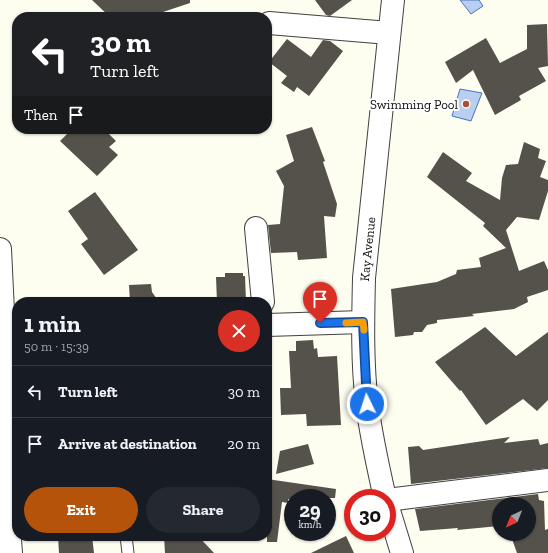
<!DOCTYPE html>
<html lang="en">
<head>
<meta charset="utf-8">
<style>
  body { margin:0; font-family:"Zilla Slab",serif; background:#242831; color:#f1f3f6; height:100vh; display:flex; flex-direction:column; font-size:15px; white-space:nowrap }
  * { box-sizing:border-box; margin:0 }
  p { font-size:13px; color:#9ea1a6 }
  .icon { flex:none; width:22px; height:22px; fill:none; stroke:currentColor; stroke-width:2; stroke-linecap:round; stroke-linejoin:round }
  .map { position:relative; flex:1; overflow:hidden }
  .drawer { position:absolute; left:12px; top:297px; width:260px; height:244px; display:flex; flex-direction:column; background:#171b24; border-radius:16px; box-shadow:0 1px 3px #0004 }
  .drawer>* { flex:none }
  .guide { position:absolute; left:12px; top:12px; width:260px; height:122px; border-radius:16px; box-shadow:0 1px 3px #0004; background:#202124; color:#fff; overflow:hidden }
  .needle { width:26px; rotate:223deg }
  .tools { position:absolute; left:492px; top:497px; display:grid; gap:8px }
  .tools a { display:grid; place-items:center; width:44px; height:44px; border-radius:50%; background:#171b24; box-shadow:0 1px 3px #0004; font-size:20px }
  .speed { position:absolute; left:284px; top:489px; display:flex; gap:8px; font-size:20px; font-weight:700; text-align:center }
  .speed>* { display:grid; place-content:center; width:52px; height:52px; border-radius:50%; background:#171b24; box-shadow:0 1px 3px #0004; line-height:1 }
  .speed small { font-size:10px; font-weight:400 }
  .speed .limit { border:6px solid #d22; background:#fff; color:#111 }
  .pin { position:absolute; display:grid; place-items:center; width:34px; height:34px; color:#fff; margin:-41px -17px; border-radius:50% 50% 50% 0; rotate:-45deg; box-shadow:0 0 4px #0007 }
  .pin .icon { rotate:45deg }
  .me { position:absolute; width:44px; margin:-22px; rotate:356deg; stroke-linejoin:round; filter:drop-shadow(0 0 3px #0008) }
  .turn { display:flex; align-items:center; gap:14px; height:84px; padding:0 12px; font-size:18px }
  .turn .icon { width:52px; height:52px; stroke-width:2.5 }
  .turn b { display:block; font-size:28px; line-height:34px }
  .then { display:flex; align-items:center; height:38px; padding:0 12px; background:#0003; gap:8px; font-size:15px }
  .round { display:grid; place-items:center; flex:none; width:42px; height:42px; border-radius:21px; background:#242831 }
  .summary { display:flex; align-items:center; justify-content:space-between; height:68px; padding:0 12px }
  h1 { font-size:24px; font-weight:800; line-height:30px }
  .button { display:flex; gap:8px; margin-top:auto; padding:8px 12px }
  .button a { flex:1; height:46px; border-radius:24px; background:#b45309; color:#fff; font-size:16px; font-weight:800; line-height:46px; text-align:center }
  .button a+a { background:#242831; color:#f1f3f6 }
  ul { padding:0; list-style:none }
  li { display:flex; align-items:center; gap:12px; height:52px; padding:0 12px; border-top:1px solid #363941 }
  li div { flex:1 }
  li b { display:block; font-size:15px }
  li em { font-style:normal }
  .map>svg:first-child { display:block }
  .water { fill:#baceef; stroke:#4973be }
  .building { fill:#55514b }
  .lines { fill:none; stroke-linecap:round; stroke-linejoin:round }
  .lane-casing { stroke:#414141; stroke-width:13 }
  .street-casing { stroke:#414141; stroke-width:24 }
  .lane { stroke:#fff; stroke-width:11 }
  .street { stroke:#fff; stroke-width:22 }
  .route-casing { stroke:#114b97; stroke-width:10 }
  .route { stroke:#1a73e8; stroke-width:7 }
  .slow { stroke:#f59e0b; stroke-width:7 }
  .poi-dot { fill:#ae4d35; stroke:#fff; stroke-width:1.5 }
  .labels { text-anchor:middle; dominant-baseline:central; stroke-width:4; stroke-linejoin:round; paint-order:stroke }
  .poi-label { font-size:13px; fill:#0e0e0e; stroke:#fff; text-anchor:end }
  .street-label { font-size:13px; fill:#0e0e0e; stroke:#fff }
</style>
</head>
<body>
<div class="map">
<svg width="548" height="553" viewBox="0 0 548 553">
  <rect width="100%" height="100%" fill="#fdfdf0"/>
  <g class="water">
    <path d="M460 0H479L483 6 471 14Z"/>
    <path d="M460 89 482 93 471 121 452 116Z"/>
  </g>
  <g class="building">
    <path d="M92 0H190V3L148 17H110Z"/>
    <path d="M315 0H352L330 16 326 15Z"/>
    <path d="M547 24 548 66 538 68 546 81 519 96 521 100 495 115 473 70 456 83 445 62 486 38 500 63 527 49V25Z"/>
    <path d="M287 39 311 57 323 40 330 41 343 51 309 96 297 87 294 92 281 83 287 76 269 62Z"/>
    <path d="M312 127 325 161 323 162 337 204 335 217 324 216 327 258 298 260 297 252 271 253 268 225 280 224 284 186 276 171 294 161 286 135Z"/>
    <path d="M72 129H104L116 141 109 147 118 155 97 176 60 141Z"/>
    <path d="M524 142 540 149 538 158 546 161 540 177 548 180V191L539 220 517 217 506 230 519 271 544 261 548 270V290L527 297 528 302 514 309 472 314 474 316 437 320V323L427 325 422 332H414L413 335 395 337 391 289 437 282 456 274 457 270 481 267 479 258 506 248 483 226 485 223 427 177 443 152 472 173 466 181 500 200 502 178 506 165 518 164Z"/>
    <path d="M95 192 138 250 104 275 81 244 88 239 68 211Z"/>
    <path d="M225 273H243V276H245L246 302H217L216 277H225Z"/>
    <path d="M151 284 152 292 159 302H130L129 285Z"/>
    <path d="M485 327 516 356 548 332V400L537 411 523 399 486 425 461 390 460 391 435 362Z"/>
    <path d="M313 340 314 349 317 348 318 357 337 356 341 425 307 426 306 414 281 415 280 388H291L289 351H296V341Z"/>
    <path d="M510 437 504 443 538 439 540 445 548 443V468L411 484 408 447 419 446 423 450Z"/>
    <path d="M308 444 314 464 276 474 280 451Z"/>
    <path d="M267 479 336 489 335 498H293V500L288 499V503L282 502 277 542H267Z"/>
    <path d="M538 494 539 500 544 501 545 530 548 529V553H517L512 539 529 534V504H499V526L457 530 458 528 420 531 415 509Z"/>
    <path d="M58 536H92L94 553H59Z"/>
    <path d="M164 536H198L214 553H165Z"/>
    <path d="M346 536 354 553H311Z"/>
  </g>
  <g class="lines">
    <g class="lane-casing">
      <path id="lane" d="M126 536 128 553"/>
    </g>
    <g class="street-casing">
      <g id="street">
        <path d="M269 23 389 33"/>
        <path d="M256 228 263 302"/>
        <path d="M0 249 10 458 6 485 11 553"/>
        <path d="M267 325 363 322"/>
        <path id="s1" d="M385 498C378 467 371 436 367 404 362 363 363 320 364 278L393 0"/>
        <path d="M387 500 548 480"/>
        <path d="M387 504 402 553"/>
      </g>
    </g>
    <use href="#lane" class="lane"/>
    <use href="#street" class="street"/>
  </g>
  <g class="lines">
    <g class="route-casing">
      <path id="route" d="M320 323 363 322 367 404"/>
    </g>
    <use href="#route" class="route"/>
    <path class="slow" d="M346 323 363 322 364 330"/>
  </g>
  <circle class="poi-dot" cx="466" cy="104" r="4"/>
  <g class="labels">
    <g class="poi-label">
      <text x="458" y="104">Swimming Pool</text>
    </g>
    <g class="street-label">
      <text stroke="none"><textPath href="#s1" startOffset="251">Kay Avenue</textPath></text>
    </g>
  </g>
</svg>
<div class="tools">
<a><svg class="needle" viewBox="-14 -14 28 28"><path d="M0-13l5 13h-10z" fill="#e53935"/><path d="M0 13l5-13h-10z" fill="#9ea1a6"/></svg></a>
</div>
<div class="speed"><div>29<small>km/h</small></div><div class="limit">30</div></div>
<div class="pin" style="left:320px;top:323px;background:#d93025"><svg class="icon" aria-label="arrive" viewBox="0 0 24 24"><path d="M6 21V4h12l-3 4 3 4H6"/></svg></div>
<svg class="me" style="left:367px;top:404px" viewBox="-20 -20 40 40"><circle r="17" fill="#1a73e8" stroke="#fff" stroke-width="3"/><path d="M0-11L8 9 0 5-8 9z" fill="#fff"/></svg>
<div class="guide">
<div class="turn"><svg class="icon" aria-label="left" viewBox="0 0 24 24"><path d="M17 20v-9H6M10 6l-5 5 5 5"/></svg><div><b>30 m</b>Turn left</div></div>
<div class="then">Then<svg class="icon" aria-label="arrive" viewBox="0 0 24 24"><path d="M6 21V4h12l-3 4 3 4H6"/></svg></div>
</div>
<section class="drawer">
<div class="summary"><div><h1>1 min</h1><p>50 m · 15:39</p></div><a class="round" style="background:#d93025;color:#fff"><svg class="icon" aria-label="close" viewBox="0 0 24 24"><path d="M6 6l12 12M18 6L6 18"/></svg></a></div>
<ul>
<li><svg class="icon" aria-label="left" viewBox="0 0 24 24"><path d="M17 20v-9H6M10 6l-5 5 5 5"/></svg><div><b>Turn left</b></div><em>30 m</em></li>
<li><svg class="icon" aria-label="arrive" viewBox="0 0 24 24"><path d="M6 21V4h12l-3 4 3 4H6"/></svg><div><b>Arrive at destination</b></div><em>20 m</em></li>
</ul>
<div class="button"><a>Exit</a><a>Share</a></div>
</section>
</div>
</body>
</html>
